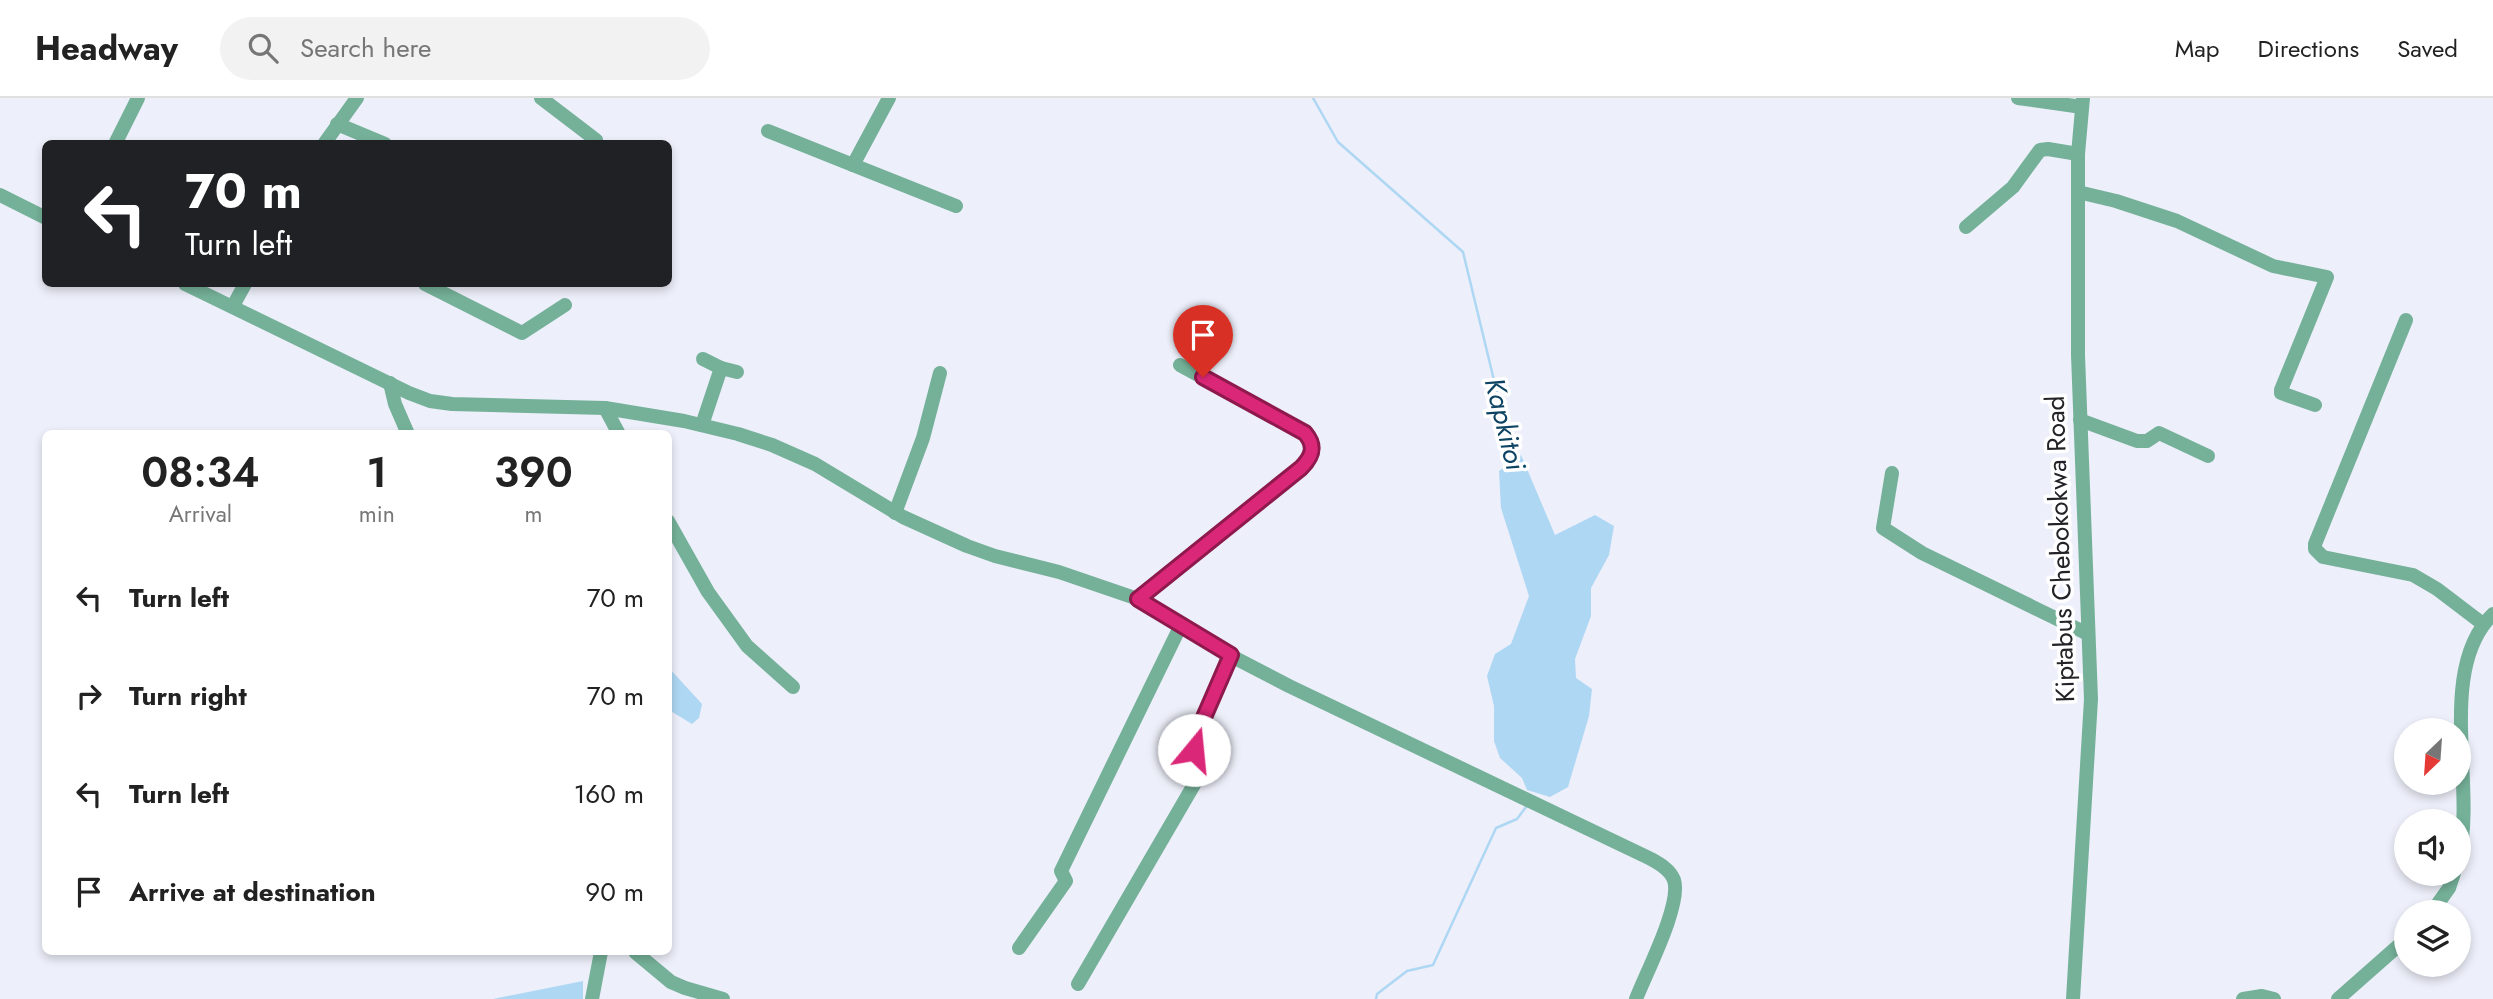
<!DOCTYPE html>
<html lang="en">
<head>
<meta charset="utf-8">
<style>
  body { margin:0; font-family:Jost,sans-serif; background:#f2f2f2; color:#222; height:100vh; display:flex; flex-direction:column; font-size:26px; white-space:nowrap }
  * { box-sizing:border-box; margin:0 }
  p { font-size:23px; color:#767676 }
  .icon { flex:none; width:38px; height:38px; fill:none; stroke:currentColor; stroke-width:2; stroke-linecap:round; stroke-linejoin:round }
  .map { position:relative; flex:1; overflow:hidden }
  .details { position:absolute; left:42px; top:332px; width:630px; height:525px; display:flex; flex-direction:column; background:#fff; border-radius:10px; box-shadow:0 4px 10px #0003 }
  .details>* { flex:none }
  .guide { position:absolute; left:42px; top:42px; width:630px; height:147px; border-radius:10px; box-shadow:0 4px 10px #0003; background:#202124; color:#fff; overflow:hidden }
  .needle { width:46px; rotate:205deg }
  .controls { position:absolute; left:2394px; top:620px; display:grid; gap:14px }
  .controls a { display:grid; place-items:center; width:77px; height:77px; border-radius:50%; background:#fff; box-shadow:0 4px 10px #0003; font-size:35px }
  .pin { position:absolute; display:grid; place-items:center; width:60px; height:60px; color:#fff; margin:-72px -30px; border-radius:50% 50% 50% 0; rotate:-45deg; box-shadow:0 0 7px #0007 }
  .pin .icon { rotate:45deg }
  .me { position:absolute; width:77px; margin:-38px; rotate:17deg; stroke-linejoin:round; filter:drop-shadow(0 0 5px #0008) }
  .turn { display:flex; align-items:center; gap:24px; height:147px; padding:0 28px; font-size:32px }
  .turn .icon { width:91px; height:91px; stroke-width:2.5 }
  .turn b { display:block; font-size:49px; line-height:60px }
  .eta { display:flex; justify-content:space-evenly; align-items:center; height:119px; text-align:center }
  .eta b { font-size:42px; font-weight:600; line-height:49px }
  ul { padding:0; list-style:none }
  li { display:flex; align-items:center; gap:21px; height:98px; padding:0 28px }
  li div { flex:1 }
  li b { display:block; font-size:26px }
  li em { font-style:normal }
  header { display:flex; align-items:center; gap:42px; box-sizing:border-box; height:98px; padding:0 35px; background:#fff; border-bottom:2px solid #e0e0e0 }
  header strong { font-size:33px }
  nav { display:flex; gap:38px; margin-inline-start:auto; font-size:24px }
  .search { width:490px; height:63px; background:#f2f2f2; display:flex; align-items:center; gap:18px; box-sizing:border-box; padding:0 24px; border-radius:38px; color:#767676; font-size:26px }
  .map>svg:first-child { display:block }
  .water { fill:#aed7f4 }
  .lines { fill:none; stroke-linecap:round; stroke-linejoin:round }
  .stream { stroke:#aed7f4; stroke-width:2.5 }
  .minor { stroke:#75b199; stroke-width:14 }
  .route-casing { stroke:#8e194d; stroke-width:18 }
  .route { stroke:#db2777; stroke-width:12 }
  .labels { text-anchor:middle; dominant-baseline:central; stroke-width:7; stroke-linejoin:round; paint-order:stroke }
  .street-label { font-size:26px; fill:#232327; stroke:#fff }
  .water-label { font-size:28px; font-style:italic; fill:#0c4363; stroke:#fff }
</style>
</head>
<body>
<header>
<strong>Headway</strong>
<div class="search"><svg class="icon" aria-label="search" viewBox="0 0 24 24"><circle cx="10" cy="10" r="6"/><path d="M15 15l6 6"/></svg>Search here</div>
<nav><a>Map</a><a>Directions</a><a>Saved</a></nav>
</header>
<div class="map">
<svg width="2493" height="901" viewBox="0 0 2493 901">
  <rect width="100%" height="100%" fill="#edeffa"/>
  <g class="water">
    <path d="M1521 357 1555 437 1595 417 1614 428 1609 457 1591 490V518L1575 561 1576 580 1592 591 1589 618 1568 689 1550 699 1527 692 1522 680 1500 660 1494 643V608L1487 578 1495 556 1511 546 1529 498 1501 410 1499 373Z"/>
    <path d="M669 570 702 606 699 620 692 626 669 612Z"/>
    <path d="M583 883V901H493Z"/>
  </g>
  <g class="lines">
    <g class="stream">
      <path d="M1313 0 1338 44 1463 154 1514 365"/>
      <path d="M1376 901 1377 896 1407 873 1433 867 1496 730 1517 721 1526 709"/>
    </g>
    <g class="minor">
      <path d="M541 0 596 42"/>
      <path d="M889 0 853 67 956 108"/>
      <path d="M2018 0 2082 9"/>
      <path d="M337 26 385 46"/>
      <path d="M768 33 853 67"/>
      <path d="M115 46 138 0"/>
      <path d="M324 46 357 0"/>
      <path d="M2078 94 2116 103 2177 123 2273 168 2327 179 2281 292V295L2315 307"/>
      <path d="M0 97 46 120"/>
      <path d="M1966 129 2013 89 2040 52 2048 51 2078 56"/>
      <path d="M185 186 409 295 430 303 452 306 605 310 684 323 738 336 772 347 815 366 903 419 967 448 995 458 1059 474 1138 501 1237 561 1289 588 1649 760C1658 765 1670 771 1674 782 1682 806 1646 875 1636 901"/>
      <path d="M425 186 522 235 565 207"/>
      <path d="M233 208 245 186"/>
      <path d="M2406 222 2315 446V451L2323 459 2413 477 2437 491 2483 526"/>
      <path d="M721 270 737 274"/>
      <path d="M390 285 395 306 408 336"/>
      <path d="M605 310 619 336"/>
      <path d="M2080 322 2137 343H2147L2159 335 2208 358"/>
      <path d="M702 327 721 270 703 261"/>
      <path d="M1892 375 1883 430 1922 455 2088 536"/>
      <path d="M895 415 923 340 940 275"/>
      <path d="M668 423 708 494 747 548 793 589"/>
      <path d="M1138 501 1302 370C1313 358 1316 348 1305 335L1180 267"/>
      <path d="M2459 758C2476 687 2436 571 2493 516"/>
      <path d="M2432 814 2449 790 2454 775"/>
      <path d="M1019 850 1066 783 1061 773 1181 527"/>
      <path d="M635 854 671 884 685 890 723 901"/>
      <path d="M1078 886 1206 666 1197 661 1194 652 1195 640 1231 557"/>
      <path d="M592 901 601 854"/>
      <path d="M2073 901 2091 601 2078 257V56L2083 0"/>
      <path d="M2243 901 2262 898 2274 901"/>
      <path d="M2338 901 2406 841"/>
    </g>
  </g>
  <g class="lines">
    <g class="route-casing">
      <path id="route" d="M1194 652 1195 640 1231 557 1138 501 1301 370C1313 358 1316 348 1305 335L1203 279"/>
    </g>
    <use href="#route" class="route"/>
  </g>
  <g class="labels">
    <g class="street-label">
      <text transform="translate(2060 451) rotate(-92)">Kiptabus Chebokokwa Road</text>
    </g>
    <g class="water-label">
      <text transform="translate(1505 326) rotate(76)">Kapkitoi</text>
    </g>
  </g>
</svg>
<div class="controls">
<a><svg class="needle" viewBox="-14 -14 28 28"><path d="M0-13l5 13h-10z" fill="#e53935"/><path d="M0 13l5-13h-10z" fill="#767676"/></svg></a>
<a><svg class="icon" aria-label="sound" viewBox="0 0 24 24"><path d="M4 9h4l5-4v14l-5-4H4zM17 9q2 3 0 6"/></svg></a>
<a><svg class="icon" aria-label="layers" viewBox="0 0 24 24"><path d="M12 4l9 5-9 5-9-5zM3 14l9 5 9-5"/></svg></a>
</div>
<div class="pin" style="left:1203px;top:279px;background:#d93025"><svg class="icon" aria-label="arrive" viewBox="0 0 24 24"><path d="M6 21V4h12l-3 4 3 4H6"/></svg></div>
<svg class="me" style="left:1194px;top:652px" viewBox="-20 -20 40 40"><circle r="19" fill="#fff"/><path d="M0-13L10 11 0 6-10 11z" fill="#db2777"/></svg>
<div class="guide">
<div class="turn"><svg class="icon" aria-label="left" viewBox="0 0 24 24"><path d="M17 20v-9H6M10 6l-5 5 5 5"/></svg><div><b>70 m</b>Turn left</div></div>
</div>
<section class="details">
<div class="eta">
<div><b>08:34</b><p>Arrival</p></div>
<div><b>1</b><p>min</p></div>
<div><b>390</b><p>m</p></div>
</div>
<ul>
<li><svg class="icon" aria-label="left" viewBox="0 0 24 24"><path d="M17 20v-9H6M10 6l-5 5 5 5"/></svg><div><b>Turn left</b></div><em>70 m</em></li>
<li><svg class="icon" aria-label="right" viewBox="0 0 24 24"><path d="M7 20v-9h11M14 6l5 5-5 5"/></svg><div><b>Turn right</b></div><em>70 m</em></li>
<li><svg class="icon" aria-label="left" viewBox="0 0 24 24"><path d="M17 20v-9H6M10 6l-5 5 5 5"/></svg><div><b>Turn left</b></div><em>160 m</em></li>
<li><svg class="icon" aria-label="arrive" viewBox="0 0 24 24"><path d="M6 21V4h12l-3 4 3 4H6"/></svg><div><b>Arrive at destination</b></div><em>90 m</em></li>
</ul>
</section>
</div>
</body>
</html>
